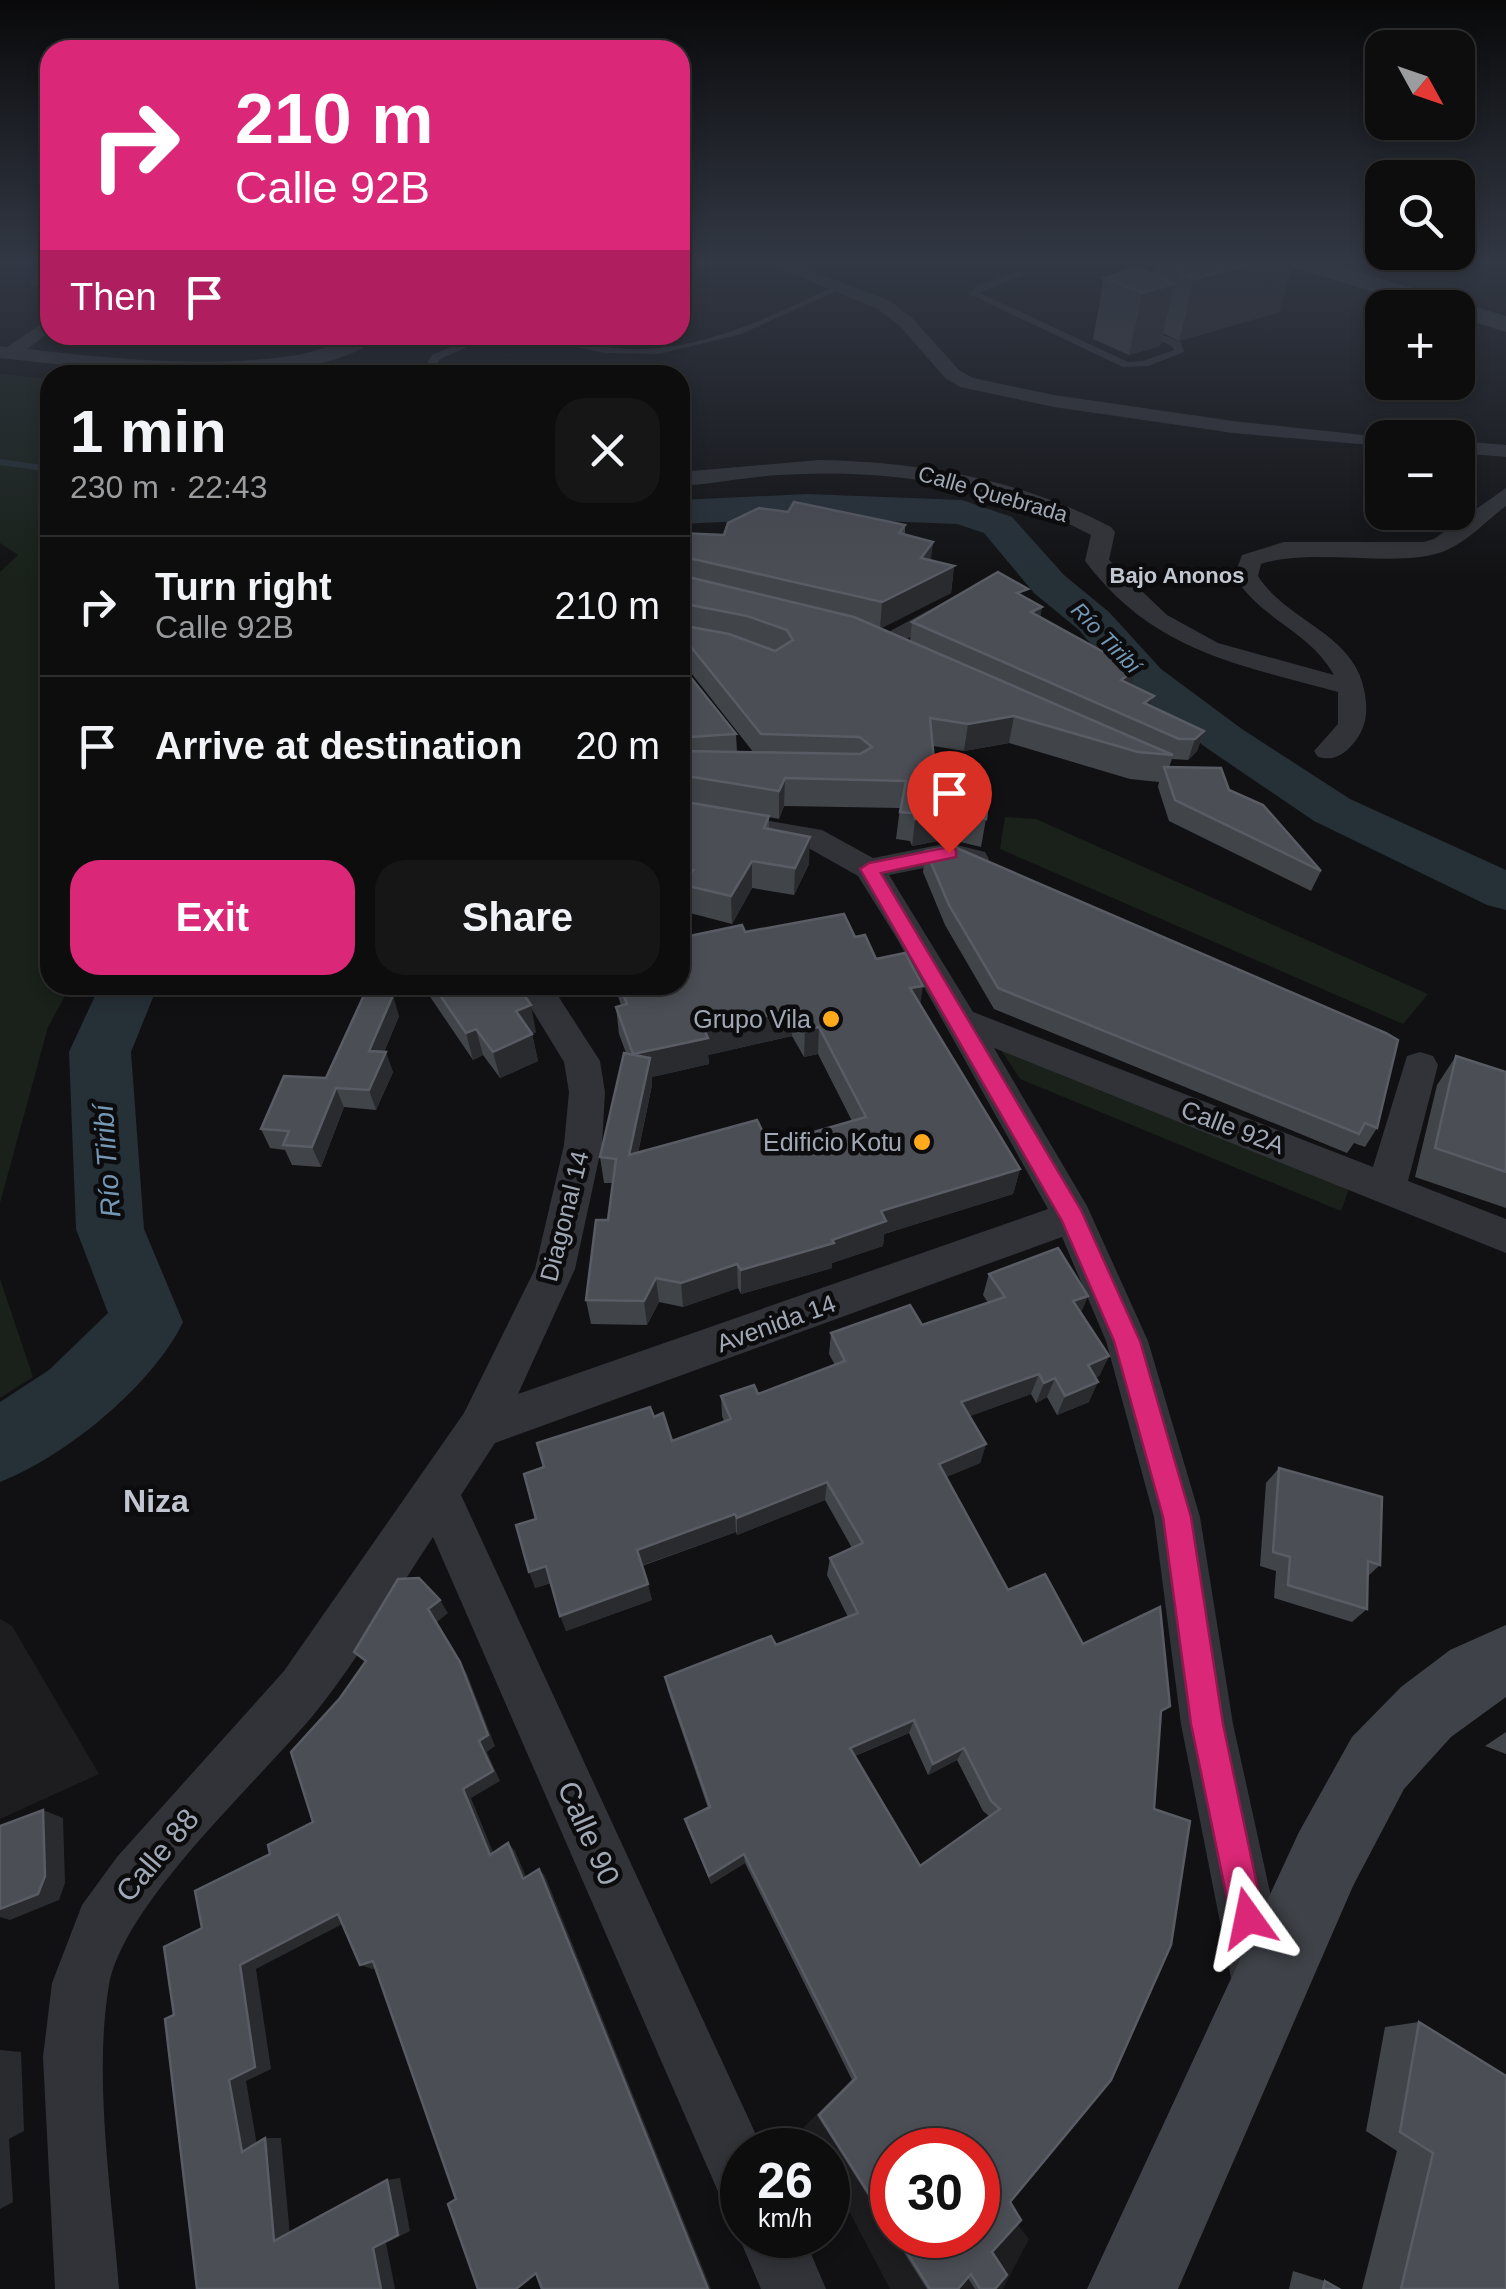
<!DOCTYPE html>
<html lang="en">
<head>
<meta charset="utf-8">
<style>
  body { margin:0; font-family:Arial,sans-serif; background:#161617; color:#f1f3f6; height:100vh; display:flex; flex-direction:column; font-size:38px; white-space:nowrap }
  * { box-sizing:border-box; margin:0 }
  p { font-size:32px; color:#9a9c9e }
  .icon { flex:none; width:55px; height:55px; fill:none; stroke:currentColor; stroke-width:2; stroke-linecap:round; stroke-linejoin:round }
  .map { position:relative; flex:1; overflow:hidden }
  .sheet { position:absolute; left:40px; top:365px; width:650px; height:630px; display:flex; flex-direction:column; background:#0d0d0e; border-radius:30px; box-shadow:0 5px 15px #0003,0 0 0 2px #2d2d2e }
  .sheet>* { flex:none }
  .hud { position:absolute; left:40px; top:40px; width:650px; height:305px; border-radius:30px; box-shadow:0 5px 15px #0003,0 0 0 2px #2d2d2e; background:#db2777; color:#fff; overflow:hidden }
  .needle { width:65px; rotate:130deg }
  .fabs { position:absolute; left:1365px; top:30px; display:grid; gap:20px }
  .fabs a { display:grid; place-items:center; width:110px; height:110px; border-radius:20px; background:#0d0d0e; box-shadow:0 5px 15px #0003,0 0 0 2px #2d2d2e; font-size:50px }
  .speed { position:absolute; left:720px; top:2128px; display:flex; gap:20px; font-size:50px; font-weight:700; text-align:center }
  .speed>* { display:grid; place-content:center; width:130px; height:130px; border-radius:50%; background:#0d0d0e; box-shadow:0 5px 15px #0003,0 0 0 2px #2d2d2e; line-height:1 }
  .speed small { font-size:25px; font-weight:400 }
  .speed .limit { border:15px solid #d22; background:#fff; color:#111 }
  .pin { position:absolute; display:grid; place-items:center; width:85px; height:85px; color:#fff; margin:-102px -42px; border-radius:50% 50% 50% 0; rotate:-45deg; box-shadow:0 0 10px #0007 }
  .pin .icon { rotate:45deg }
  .me { position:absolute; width:110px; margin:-55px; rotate:348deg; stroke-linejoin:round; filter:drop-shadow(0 0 8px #0008) }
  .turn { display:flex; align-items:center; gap:35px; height:210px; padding:0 30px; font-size:45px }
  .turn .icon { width:130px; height:130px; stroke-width:2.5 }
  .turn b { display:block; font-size:70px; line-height:85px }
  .then { display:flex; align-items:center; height:95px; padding:0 30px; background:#0003; gap:20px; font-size:38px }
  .round { display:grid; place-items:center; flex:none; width:105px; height:105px; border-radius:30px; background:#161617 }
  .summary { display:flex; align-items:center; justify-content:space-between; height:170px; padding:0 30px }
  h1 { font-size:60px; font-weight:700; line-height:75px }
  .action { display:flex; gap:20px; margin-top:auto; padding:20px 30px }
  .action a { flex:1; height:115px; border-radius:30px; background:#db2777; color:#fff; font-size:40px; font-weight:700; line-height:115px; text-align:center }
  .action a+a { background:#161617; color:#f1f3f6 }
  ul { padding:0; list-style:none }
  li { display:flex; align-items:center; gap:30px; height:140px; padding:0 30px; border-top:2px solid #2d2d2e }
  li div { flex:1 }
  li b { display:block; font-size:38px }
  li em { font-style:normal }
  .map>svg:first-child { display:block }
  .built { fill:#1d1d20 }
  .green { fill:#19211a }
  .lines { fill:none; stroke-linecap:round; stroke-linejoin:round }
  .stream { stroke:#263037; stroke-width:6 }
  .river { fill:#263037; fill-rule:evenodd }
  .lane { fill:#323338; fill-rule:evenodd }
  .street { fill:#323338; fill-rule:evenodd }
  .secondary { fill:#3f4248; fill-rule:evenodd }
  .wall { fill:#414449; fill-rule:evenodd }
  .shaded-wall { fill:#2a2b2f }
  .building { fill:#4c4e55; stroke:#595c64; stroke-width:2.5; fill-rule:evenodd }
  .route { fill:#db2777; stroke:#8e194d; stroke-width:2.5 }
  .poi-dot { fill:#ffaa1c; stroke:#0c0c0e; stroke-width:4 }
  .labels { text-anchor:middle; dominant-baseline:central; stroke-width:9; stroke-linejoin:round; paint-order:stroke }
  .far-street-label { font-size:22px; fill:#a1a8b5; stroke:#0c0c0e }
  .far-neighbourhood-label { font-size:22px; font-weight:bold; fill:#c2c6d0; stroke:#0c0c0e }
  .far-water-label { font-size:22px; font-style:italic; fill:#7498b4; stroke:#0c0c0e }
  .poi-label { font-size:25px; fill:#a1a8b5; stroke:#0c0c0e; text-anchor:end }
  .street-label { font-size:25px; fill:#a1a8b5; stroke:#0c0c0e }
  .water-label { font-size:28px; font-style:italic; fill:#7498b4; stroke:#0c0c0e }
  .near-street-label { font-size:30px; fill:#a1a8b5; stroke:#0c0c0e }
  .near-neighbourhood-label { font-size:32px; font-weight:bold; fill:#c2c6d0; stroke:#0c0c0e }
</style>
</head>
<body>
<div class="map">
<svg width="1506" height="2289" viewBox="0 0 1506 2289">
  <rect width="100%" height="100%" fill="#111113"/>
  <g class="built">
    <path d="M0 1619 12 1626 99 1774 0 1819Z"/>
    <path d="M888 2043 892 2235H978L1011 2216 1029 2239 1003 2289H890L828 2171V2150H816L804 2127Z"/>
  </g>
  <g class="green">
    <path d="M0 374 50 379V985H71L48 1027 0 1203V572L18 555 0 543Z"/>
    <path d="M1005 817 1036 819 1428 994 1403 1024 1000 849Z"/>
    <path d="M1001 1050 1349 1189 1341 1211 1020 1079Z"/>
    <path d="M0 1279 33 1377 0 1398Z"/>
  </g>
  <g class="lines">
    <path class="stream" d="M0 462 50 469"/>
    <g class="river">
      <path d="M807 494 962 500 1012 517 1064 575 1109 612 1161 669 1242 729 1350 799 1506 870V910L1487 905 1314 821 1208 749 1129 689 1079 630 1034 593 984 533 957 524 807 518 680 524V500Z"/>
      <path d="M100 985H158L131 1052 144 1229 183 1322C153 1385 65 1457 0 1482V1402L49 1370 108 1313 76 1229 69 1052Z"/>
    </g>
    <g class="lane">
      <path d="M690 261H703L680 270V264Z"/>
      <path d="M929 261H954L955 263 951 266Z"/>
      <path d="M1018 272 1026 274 980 293 1128 362 1143 361 1174 350 1172 346 1135 330 1138 325 1181 342 1184 352 1148 366 1123 367 969 294 978 285Z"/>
      <path d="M835 286 843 288 741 334 659 354 605 353 519 335C556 335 591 347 627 349 701 352 769 317 835 286Z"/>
      <path d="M481 335H495L440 359 433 370 422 375H408L425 366 432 355Z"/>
    </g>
    <g class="street">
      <path d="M761 261H784L890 301 912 318 959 370 973 378 1054 395 1233 421 1391 438H1382V446L1233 433 1054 407 960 387 945 378 900 326 878 309Z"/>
      <path d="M50 270V283L31 288V280Z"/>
      <path d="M50 318V332L27 349C114 359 204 368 291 356 323 352 349 335 380 335 316 398 86 367 0 358V346L7 347Z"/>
      <path d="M1458 441 1506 445V457L1458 453Z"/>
      <path d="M819 460C921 462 1020 479 1111 527L1115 532 1109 560 1167 615 1218 643 1334 675C1310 631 1261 620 1234 576L1242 555 1284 542H1423L1434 539 1506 488V506C1488 519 1469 540 1449 549 1404 571 1317 546 1261 564L1258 576C1288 623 1356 633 1365 694 1368 714 1366 729 1352 745 1342 756 1333 761 1318 757L1314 751 1338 724V692C1236 664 1153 651 1085 561L1091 535C996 484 886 468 779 475 746 477 713 484 680 486V472Z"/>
      <path d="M955 596 964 598 967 603 964 608 892 647H874L870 642Z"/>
      <path d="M680 806 822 830 873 858 949 843 985 852 989 859 985 866 974 869 949 863 889 875 973 1012 1373 1167 1407 1056 1420 1052 1433 1056 1438 1065 1408 1181 1506 1219V1253L994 1048 1087 1206 1148 1341 1200 1517 1233 1724 1290 1983 1281 2003 1261 2012 1241 2003 1232 1983 1181 1724 1154 1517 1106 1341 1062 1237 495 1443 461 1495 763 2150H742V2205L720 2196 433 1537C395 1594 361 1655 319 1708 262 1779 125 1900 109 1985 93 2078 112 2194 119 2289H55L43 2057 52 1983 82 1905 117 1857 284 1671 464 1413 535 1269 564 1145 569 1092 564 1062 517 985H551L600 1061 605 1092 602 1145 575 1269 518 1394 1048 1209 896 937 858 876 803 845 680 824Z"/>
      <path d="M742 2225V2235H803L826 2289H761L738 2235Z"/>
    </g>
    <g class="secondary">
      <path d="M1285 261H1322L1506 316V332L1458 317V308H1425L1289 266Z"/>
      <path d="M1506 1625V1697L1451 1737 1404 1789 1353 1886 1178 2289H1087L1299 1832 1352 1737 1401 1687 1450 1650Z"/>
    </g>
  </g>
  <g class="wall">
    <path d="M1154 261H1293L1279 312 1179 341 1163 333 1160 346 1129 355 1093 339 1104 278 1152 274Z"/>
    <path d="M905 525V535L933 542 930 561 954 566 951 593 881 628 910 641 912 622 1026 598 1042 607 1040 617 1132 685 1154 696 1151 707 1204 731 1197 751 1188 760 1172 759 1169 767 1229 790 1321 871 1311 891 1169 821 1158 787 1159 782 1130 779 1009 743 964 751 933 746 936 781 977 790 986 819 981 847 948 839 912 846 910 841 896 839 900 808 784 806 779 819 769 817V829L809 864 794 895 752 888 732 924 686 912 685 895H680V533L724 535ZM683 668 688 669 754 753 737 752 736 734Z"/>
    <path d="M926 851 1377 1128 1365 1147 1354 1143 1347 1153 994 1009 945 925 923 872Z"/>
    <path d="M745 932 855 937 920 1005 1020 1169 1013 1194 884 1234 883 1246 832 1263V1268L741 1294 738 1288 683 1307 659 1302 647 1325 591 1324 586 1300 608 1220 613 1183H604L600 1157 626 1053 619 1034 616 1007 621 1005 614 985H680ZM792 1036 804 1057 818 1054 852 1121 769 1145 638 1153 652 1085V1077L709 1064 708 1055Z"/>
    <path d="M422 985H517L536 1032 532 1034 538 1061 500 1078 483 1055 473 1060Z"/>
    <path d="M399 1016 384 1052 393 1072 376 1110 344 1107 321 1167 292 1165 285 1150 270 1148 261 1129 326 1078Z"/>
    <path d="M1456 1056 1506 1072V1208L1415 1177 1437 1085Z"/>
    <path d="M989 1274 1088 1296 1081 1312 1109 1356 1099 1376 1095 1378 1089 1402 1057 1415 1047 1397 1036 1403 1031 1394 970 1416 986 1444 980 1463 946 1477 1008 1590 1083 1644 1160 1715 1010 2202 992 2252 995 2289H975L968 2278 958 2289H927L893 2235H978L892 2150V2234L817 2115 852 2080 745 1863 711 1884 688 1828 685 1819 708 1808 668 1691 665 1677 776 1645 848 1617 827 1575 830 1558 852 1548 825 1500 737 1535 736 1532 642 1566 652 1600 566 1631 551 1583 535 1588 536 1519 544 1467 654 1417 672 1441 724 1421 722 1416 721 1396 758 1394 835 1365 829 1354 831 1333 922 1325 988 1303 983 1295ZM909 1733 928 1775 957 1760 983 1811 989 1816 920 1866 855 1756Z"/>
    <path d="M1279 1468 1380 1565 1368 1576 1367 1609 1352 1622 1274 1598 1276 1571 1260 1566 1266 1483Z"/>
    <path d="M1506 1732V1754L1485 1746Z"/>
    <path d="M1419 2022 1506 2289H1362L1397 2151 1366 2131 1385 2027Z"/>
    <path d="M1293 2271 1325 2281 1339 2289H1289Z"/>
  </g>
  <g class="shaded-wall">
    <path d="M1261 261H1293L1279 312 1179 341 1194 279Z"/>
    <path d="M1174 284 1160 346 1129 355 1142 293Z"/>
    <path d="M933 542 930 568 954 566 951 593 880 629 882 602 921 558Z"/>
    <path d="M1042 607 1038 628 1031 612Z"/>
    <path d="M1136 670 1130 690 1121 680Z"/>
    <path d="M1154 696 1148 716 1144 703Z"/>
    <path d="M1014 716 1009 743 964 751 968 724Z"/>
    <path d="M1204 731 1197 751 1188 760 1195 739Z"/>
    <path d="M690 737 691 764 680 772V744Z"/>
    <path d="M785 778 784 806 779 819V791Z"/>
    <path d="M952 812 948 839 912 846 915 819Z"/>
    <path d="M810 837 809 864 794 895 795 868Z"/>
    <path d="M752 861V888L732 924 731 896Z"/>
    <path d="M923 986 919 1013 910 988Z"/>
    <path d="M393 995 399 1016 376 1071 369 1051Z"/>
    <path d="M531 1005 536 1032 522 1038 516 1011Z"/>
    <path d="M793 1010 792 1036 708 1055 709 1064 652 1077V1085L632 1181 629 1155 633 1054 704 1029Z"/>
    <path d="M819 1027 818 1054 804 1057 805 1030Z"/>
    <path d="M476 1029 483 1055 473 1060 466 1033Z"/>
    <path d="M532 1034 538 1061 500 1078 493 1052Z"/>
    <path d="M386 1052 393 1072 376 1110 369 1090Z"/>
    <path d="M336 1088 344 1107 321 1167 312 1147Z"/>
    <path d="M1020 1169 1013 1194 884 1234 883 1246 832 1263V1268L741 1294V1270L832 1240 881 1211Z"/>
    <path d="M737 1264 738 1288 683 1307 681 1283Z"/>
    <path d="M656 1278 659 1302 647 1325 644 1301Z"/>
    <path d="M1088 1296 1079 1317 1073 1301Z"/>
    <path d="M1109 1356 1099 1376 1079 1385 1088 1365Z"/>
    <path d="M1039 1374 1031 1394 956 1421 961 1402Z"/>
    <path d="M1055 1378 1047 1397 1036 1403 1044 1383Z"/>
    <path d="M1098 1382 1089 1402 1057 1415 1065 1396Z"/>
    <path d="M986 1444 980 1463 934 1482 939 1464Z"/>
    <path d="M827 1482 825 1500 737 1535V1518Z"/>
    <path d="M735 1514 736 1532 640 1566 637 1550Z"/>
    <path d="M546 1566 553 1582 535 1588 529 1572Z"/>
    <path d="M648 1584 652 1600 566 1631 560 1616Z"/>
    <path d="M440 1600 448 1613 437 1622 467 1674 495 1746 487 1752 500 1781 471 1798 497 1862 490 1855 463 1789 479 1741 428 1609Z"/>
    <path d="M914 1720 909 1733 847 1759 850 1748Z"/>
    <path d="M964 1748 957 1760 928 1775 933 1764Z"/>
    <path d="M43 1810 63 1818 65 1883 59 1900 10 1920 0 1917V1909Z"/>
    <path d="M508 1843 515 1851 530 1886 523 1879Z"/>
    <path d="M744 1854 745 1863 711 1884 709 1876Z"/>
    <path d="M539 1869 545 1876 711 2289H708Z"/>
    <path d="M338 1914 350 1920 256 1969 271 2069 246 2081 258 2151 242 2152 229 2080 240 1965Z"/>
    <path d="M373 1961 385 1966 372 1969 360 1965Z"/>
    <path d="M0 2050 21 2052 24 2131 9 2139 13 2202 0 2209Z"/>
    <path d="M265 2138H281L290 2236 274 2241Z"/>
    <path d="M400 2178 410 2231 386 2243 395 2289H381L373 2248 387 2180Z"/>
  </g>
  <g class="building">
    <path d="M1154 261H1261L1194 279Z"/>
    <path d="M1137 267 1174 284 1142 293 1104 278Z"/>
    <path d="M794 502 905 525 899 533 933 542 921 558 954 566 882 602 680 556V533L724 535 728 523 759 508 788 512Z"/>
    <path d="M998 572 1028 589 1017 593 1042 607 1031 612 1136 670 1121 680 1154 696 1144 703 1204 731 1195 739H1179L912 622Z"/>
    <path d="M680 575 854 617 1173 755 1138 752 1014 716 968 724 930 718 936 781 977 785V790L989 791 986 819 952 812 915 819 913 813 900 812 906 781 785 778 779 791 680 775V748L682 751 860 754 872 747 860 737 761 734 687 642 680 641V625L729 634 775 651 793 640 787 630 747 616 680 603Z"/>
    <path d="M680 664 736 734 690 737 680 744Z"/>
    <path d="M1164 767 1221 768 1229 790 1263 805 1321 871 1175 800Z"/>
    <path d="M680 801 769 816 764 828 810 837 795 868 752 861 731 896 684 885 693 870 680 868Z"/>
    <path d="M952 846 1386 1033 1398 1040 1377 1128 1365 1123 1359 1134 998 988 949 905 926 851Z"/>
    <path d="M844 914 855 937 865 935 876 959 905 953 923 986 910 988 1020 1169 881 1211 886 1221 832 1240 834 1243 741 1270 737 1264 681 1283 656 1278 644 1301 586 1300 596 1220H608L616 1159 600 1157 624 1053 650 1058 629 1155 757 1120 769 1145 866 1117 819 1027 805 1030 793 1010 704 1029 708 1038 633 1054 616 1007 627 1004 620 985H680V938L742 925 745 932Z"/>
    <path d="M433 985H517L531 1005 516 1011 532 1034 493 1052 476 1029 466 1033Z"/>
    <path d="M365 993 393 995 369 1051 386 1052 369 1090 336 1088 312 1147 283 1145 289 1131 261 1129 284 1076 326 1078Z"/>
    <path d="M1456 1056 1506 1072V1172L1435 1148Z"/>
    <path d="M1058 1248 1088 1296 1073 1301 1109 1356 1088 1365 1098 1382 1065 1396 1055 1378 1044 1383 1039 1374 961 1402 986 1444 939 1464 1008 1590 1045 1574 1083 1644 1160 1607 1170 1706 1161 1711 1154 1809 1190 1821 1171 1945 1111 2080 1010 2202 1021 2220 992 2252 1007 2275 995 2289H980L971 2274 958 2289H930L896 2235H978V2150H892V2230L819 2115 856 2078 744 1854 709 1876 685 1819 710 1807 665 1677 771 1636 776 1645 858 1613 830 1558 863 1543 827 1482 737 1518 735 1514 637 1550 648 1584 560 1616 546 1566 529 1572 516 1525 536 1519 524 1474 544 1467 537 1443 650 1407 654 1417 663 1413 672 1441 731 1419 721 1396 754 1385 758 1394 845 1361 831 1333 910 1305 922 1325 1005 1297 989 1274ZM914 1720 933 1764 964 1748 991 1801 1000 1809 920 1866 850 1748Z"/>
    <path d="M1279 1468 1382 1497 1380 1565 1368 1561 1367 1609 1288 1585 1290 1557 1273 1552Z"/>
    <path d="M419 1578 440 1600 428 1609 460 1662 488 1735 479 1741 493 1771 463 1789 490 1855 508 1843 523 1879 539 1869 708 2289H542L536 2273 516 2289H478L448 2204 456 2199 373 1961 360 1965 338 1914 240 1965 255 2067 229 2080 242 2152 265 2138 274 2241 387 2180 398 2235 373 2248 381 2289H197L165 2019 174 2015 164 1947 202 1928 195 1891 270 1854 268 1845 313 1822 291 1752 340 1698 366 1661 354 1652 398 1579Z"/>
    <path d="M43 1810 45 1876 38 1894 0 1909V1826Z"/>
    <path d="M1419 2022 1506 2076V2289H1401L1433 2153 1400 2132Z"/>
    <path d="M1325 2281 1339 2289H1323Z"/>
  </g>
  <linearGradient id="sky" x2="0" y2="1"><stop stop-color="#09090a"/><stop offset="0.45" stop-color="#323844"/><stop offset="1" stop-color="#323844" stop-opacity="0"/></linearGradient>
  <rect width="1506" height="581" fill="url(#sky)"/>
  <path class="route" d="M949 847 956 849V857L881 873 1081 1210 1140 1341 1191 1517 1223 1724 1264 1918 1259 1930 1248 1935 1236 1930 1231 1918 1191 1724 1163 1517 1114 1341 1062 1221 860 869 869 863Z"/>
  <g class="poi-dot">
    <circle cx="831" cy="1019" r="10"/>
    <circle cx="922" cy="1142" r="10"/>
  </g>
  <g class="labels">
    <g class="far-street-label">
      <text transform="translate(993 494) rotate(16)">Calle Quebrada</text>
    </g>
    <g class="far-neighbourhood-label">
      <text x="1177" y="575">Bajo Anonos</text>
    </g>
    <g class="far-water-label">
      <text transform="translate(1106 638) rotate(46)">Río Tiribí</text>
    </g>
    <g class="poi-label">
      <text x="811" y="1019">Grupo Vila</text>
      <text x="902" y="1142">Edificio Kotu</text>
    </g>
    <g class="street-label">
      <text transform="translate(1233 1127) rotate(21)">Calle 92A</text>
      <text transform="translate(564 1216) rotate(-76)">Diagonal 14</text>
      <text transform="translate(776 1323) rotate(-20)">Avenida 14</text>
    </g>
    <g class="water-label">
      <text transform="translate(107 1161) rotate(-94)">Río Tiribí</text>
    </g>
    <g class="near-street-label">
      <text transform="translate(589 1833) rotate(66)">Calle 90</text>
      <text transform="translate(157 1855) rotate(-50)">Calle 88</text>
    </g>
    <g class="near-neighbourhood-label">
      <text x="156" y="1501">Niza</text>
    </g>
  </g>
</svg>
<div class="fabs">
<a><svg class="needle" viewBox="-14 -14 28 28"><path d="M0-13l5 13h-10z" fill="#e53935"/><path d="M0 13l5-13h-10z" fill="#9a9c9e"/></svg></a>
<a><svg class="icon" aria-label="search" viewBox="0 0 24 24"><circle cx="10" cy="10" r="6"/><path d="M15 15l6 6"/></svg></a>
<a>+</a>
<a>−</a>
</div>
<div class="speed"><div>26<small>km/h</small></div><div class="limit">30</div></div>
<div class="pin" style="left:949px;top:853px;background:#d93025"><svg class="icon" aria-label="arrive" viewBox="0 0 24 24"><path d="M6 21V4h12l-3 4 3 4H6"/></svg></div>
<svg class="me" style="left:1248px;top:1918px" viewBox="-20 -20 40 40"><path d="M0-17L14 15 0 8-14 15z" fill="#db2777" stroke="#fff" stroke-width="4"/></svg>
<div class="hud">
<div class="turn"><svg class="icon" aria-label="right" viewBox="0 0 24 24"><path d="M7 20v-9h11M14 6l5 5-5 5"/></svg><div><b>210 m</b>Calle 92B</div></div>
<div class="then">Then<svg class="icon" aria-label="arrive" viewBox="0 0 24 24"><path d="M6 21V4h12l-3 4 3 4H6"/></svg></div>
</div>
<section class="sheet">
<div class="summary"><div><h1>1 min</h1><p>230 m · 22:43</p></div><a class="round"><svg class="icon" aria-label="close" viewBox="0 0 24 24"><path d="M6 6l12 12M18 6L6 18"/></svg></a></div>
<ul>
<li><svg class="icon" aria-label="right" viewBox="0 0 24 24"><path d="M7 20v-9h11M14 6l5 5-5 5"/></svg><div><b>Turn right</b><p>Calle 92B</p></div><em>210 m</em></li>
<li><svg class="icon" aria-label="arrive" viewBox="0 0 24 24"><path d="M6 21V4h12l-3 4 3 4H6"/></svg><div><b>Arrive at destination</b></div><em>20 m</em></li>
</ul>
<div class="action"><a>Exit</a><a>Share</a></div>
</section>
</div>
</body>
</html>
